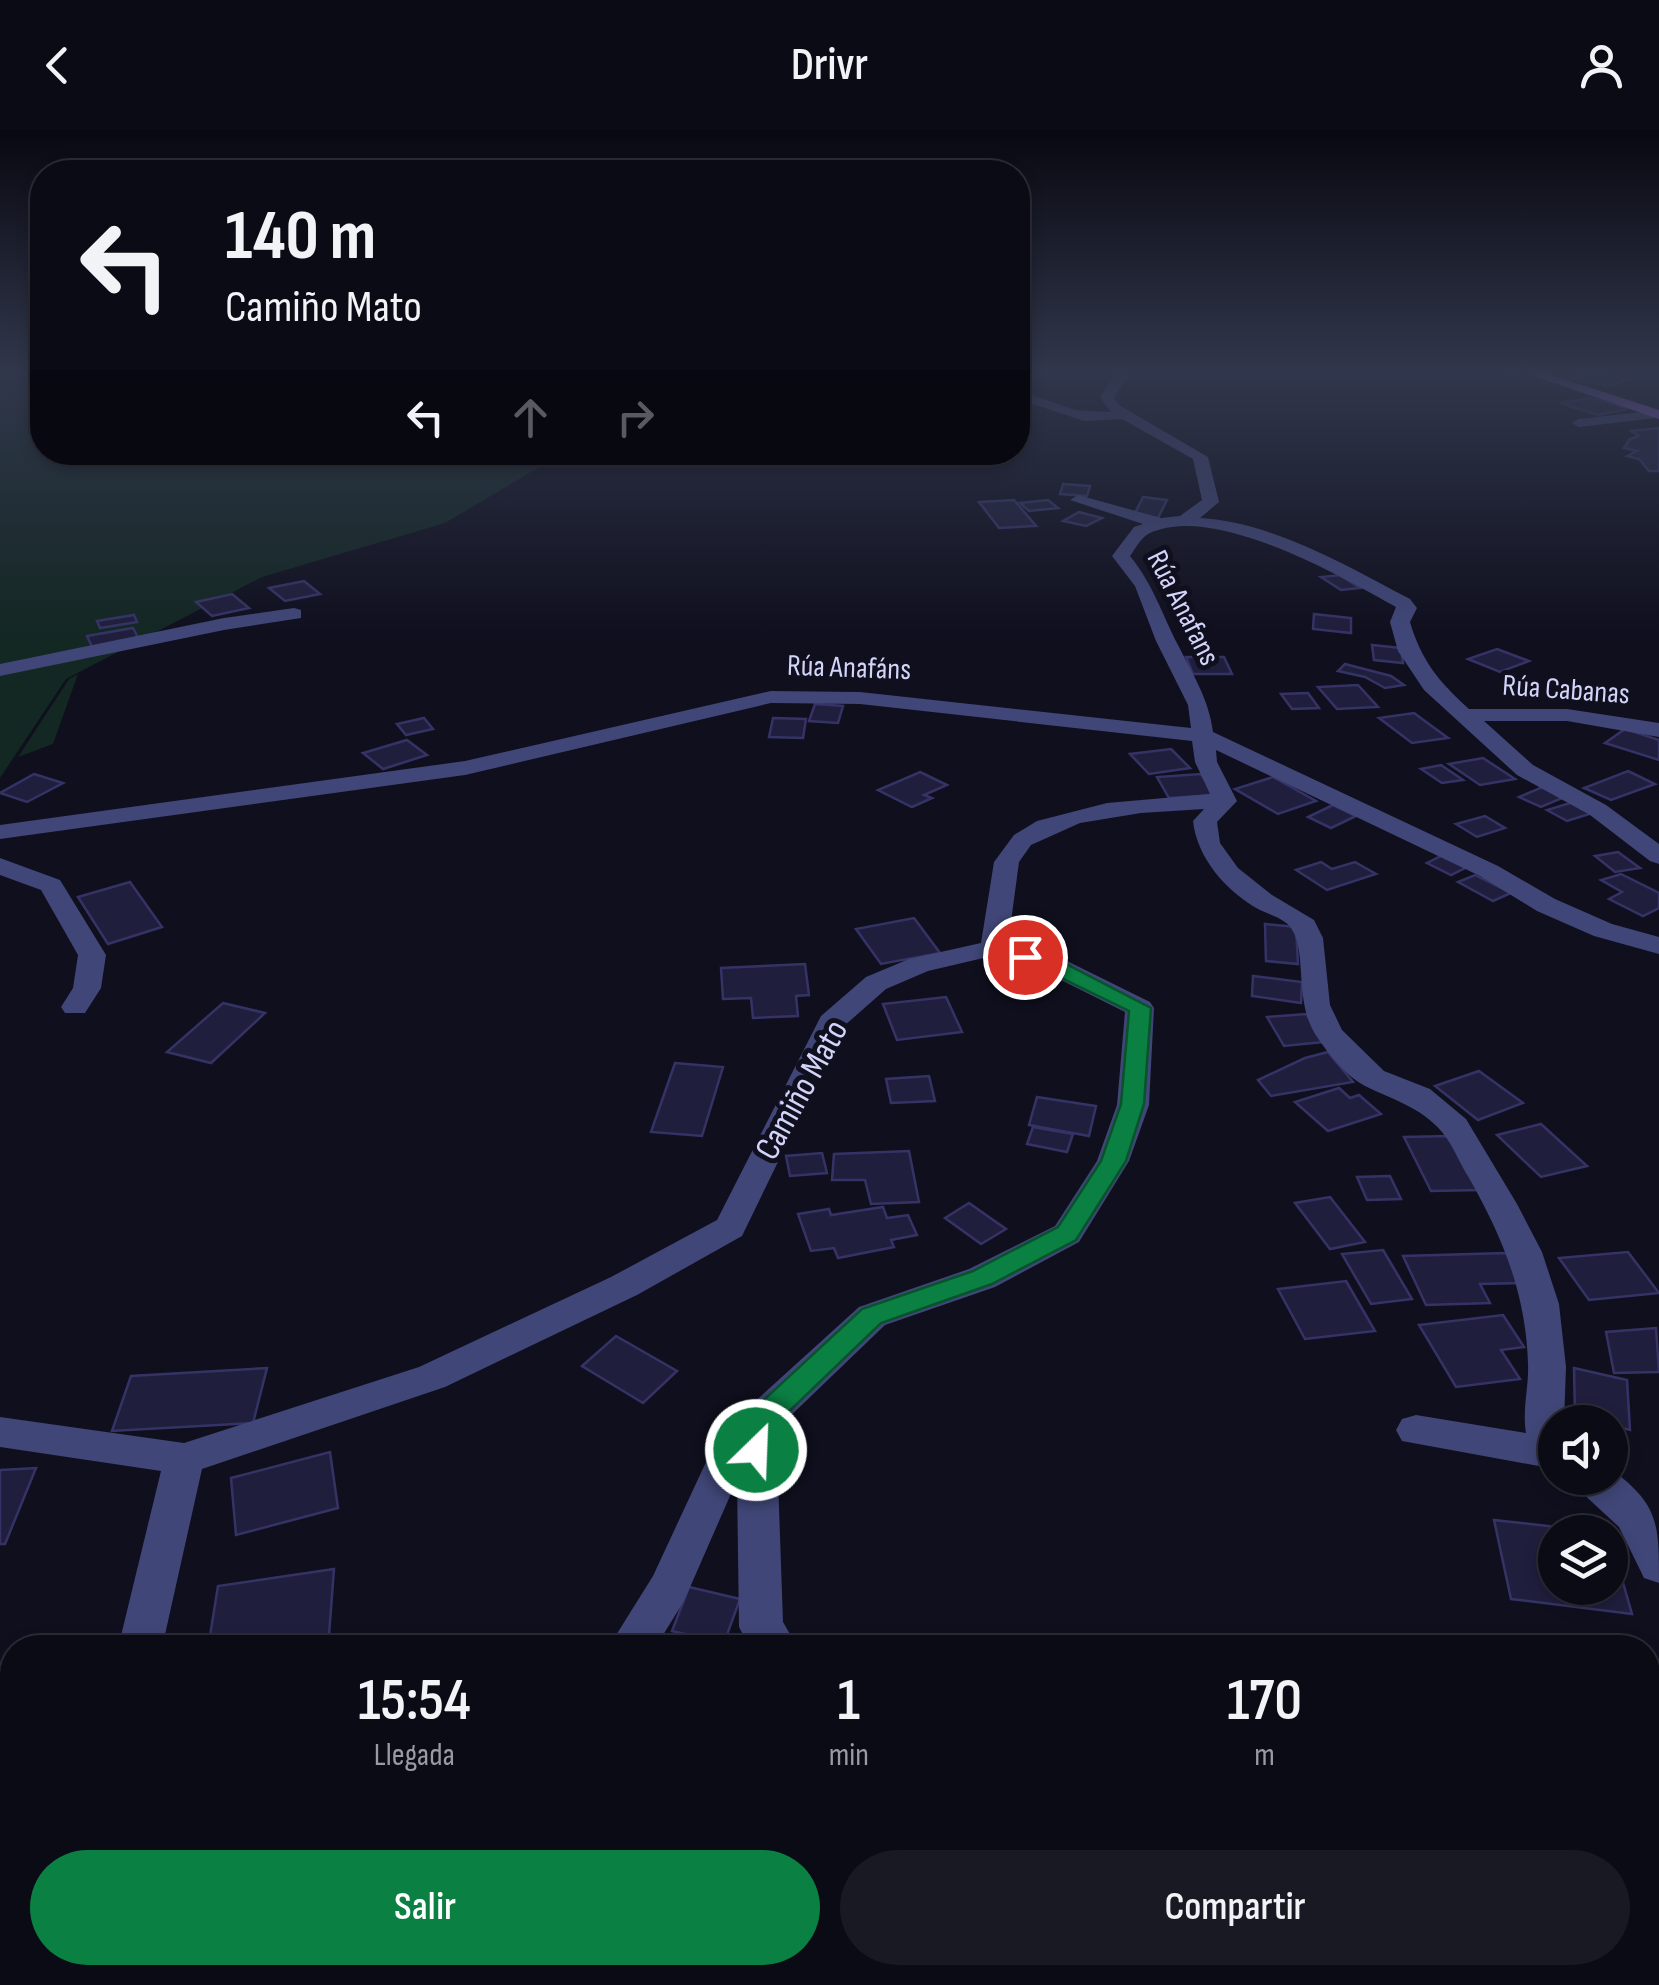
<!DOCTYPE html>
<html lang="es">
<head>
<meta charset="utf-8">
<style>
  body { margin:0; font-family:"Sofia Sans Condensed",sans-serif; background:#191923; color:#f1f3f6; height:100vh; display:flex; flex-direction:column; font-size:38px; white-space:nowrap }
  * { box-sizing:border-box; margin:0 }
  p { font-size:32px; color:#9a9ba1 }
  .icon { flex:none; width:55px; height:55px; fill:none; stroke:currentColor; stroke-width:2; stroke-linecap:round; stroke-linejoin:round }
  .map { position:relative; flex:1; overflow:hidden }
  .drawer { position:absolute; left:0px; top:1505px; width:1660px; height:350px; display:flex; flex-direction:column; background:#0b0b16; border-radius:40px 40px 0 0; box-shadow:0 5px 15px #0003,0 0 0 2px #2b2b35 }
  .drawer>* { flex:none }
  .top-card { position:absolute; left:30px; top:30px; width:1000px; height:305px; border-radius:40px; box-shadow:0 5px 15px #0003,0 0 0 2px #2b2b35; background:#0b0b16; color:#f1f3f6; overflow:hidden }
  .fabs { position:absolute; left:1538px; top:1275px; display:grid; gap:20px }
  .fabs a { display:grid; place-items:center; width:90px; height:90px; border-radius:50%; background:#0b0b16; box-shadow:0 5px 15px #0003,0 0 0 2px #2b2b35; font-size:50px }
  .pin { position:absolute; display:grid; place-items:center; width:85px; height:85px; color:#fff; margin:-42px; border:5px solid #fff; border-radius:50%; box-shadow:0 2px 10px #0007 }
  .me { position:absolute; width:110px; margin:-55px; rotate:24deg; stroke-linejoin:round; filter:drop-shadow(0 0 8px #0008) }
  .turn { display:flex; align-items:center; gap:35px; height:210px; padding:0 30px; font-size:45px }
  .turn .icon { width:130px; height:130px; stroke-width:2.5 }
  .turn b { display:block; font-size:70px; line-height:85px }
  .lanes { display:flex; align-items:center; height:95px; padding:0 30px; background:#0003; justify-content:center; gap:50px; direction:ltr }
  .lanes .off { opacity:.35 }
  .eta { display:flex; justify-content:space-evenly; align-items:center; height:170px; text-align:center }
  .eta b { font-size:60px; font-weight:600; line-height:70px }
  .button { display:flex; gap:20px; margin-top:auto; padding:20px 30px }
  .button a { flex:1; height:115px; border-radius:60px; background:#0b8043; color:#fff; font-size:40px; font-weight:600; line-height:115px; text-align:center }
  .button a+a { background:#191923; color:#f1f3f6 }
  header { display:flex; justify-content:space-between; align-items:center; height:130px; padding:0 30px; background:#0b0b16; font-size:45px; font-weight:600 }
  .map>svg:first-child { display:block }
  .green { fill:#132723 }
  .building { fill:#1f1e3c; stroke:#353365; stroke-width:2.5 }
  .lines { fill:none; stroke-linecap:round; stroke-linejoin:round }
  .minor { fill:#404677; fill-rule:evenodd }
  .major { fill:#a568ea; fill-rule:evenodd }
  .route { fill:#0b8043; stroke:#07532c; stroke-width:2.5 }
  .labels { text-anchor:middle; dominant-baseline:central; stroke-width:10; stroke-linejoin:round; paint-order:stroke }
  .far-street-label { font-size:30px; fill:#d2d4f9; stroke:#0f0f1e }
  .street-label { font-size:35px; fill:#d2d4f9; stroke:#0f0f1e }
</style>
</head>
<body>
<header><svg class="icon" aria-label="back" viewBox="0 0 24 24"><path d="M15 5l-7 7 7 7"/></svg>Drivr<svg class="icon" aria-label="person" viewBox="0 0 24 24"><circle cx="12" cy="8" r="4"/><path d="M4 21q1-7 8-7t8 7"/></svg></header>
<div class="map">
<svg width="1659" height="1855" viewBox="0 0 1659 1855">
  <rect width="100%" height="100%" fill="#0f0f1e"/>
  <g class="green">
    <path d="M0 243H42V322L563 323 445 393 262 447 66 549 0 648Z"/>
    <path d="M78 544 53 614 18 627 69 549Z"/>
  </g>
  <g class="building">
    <path d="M1585 243H1597L1627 250 1608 256 1570 248Z"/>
    <path d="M1591 268 1628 279 1598 285 1560 273Z"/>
    <path d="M1659 298V341H1649L1639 329 1627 326 1637 321 1624 318 1630 309 1639 306 1631 301Z"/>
    <path d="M1063 354 1090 356 1087 366 1060 364Z"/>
    <path d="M1143 367 1167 370 1158 388 1134 385Z"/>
    <path d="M1014 370 1036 396 999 398 979 372Z"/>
    <path d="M1048 370 1058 378 1029 381 1020 373Z"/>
    <path d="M1079 382 1102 388 1086 396 1063 391Z"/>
    <path d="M1340 445 1360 458 1341 460 1321 447Z"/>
    <path d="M304 451 320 464 285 471 269 458Z"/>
    <path d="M232 464 249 478 212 486 196 472Z"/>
    <path d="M1314 484 1351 488V503L1313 499Z"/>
    <path d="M134 485 137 492 100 498 97 491Z"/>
    <path d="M133 498 140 511 93 519 87 506Z"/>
    <path d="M1372 515 1401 518 1403 533 1374 530Z"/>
    <path d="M1497 519 1529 531 1500 542 1468 529Z"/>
    <path d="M1186 527H1224L1232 544H1193Z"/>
    <path d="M1345 534 1391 546 1404 555 1385 558 1365 547 1338 541Z"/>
    <path d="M1358 555 1378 577 1337 579 1318 557Z"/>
    <path d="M1308 563 1319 578 1292 579 1281 564Z"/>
    <path d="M815 574 843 576 838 593 809 591Z"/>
    <path d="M1414 583 1448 608 1412 613 1379 588Z"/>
    <path d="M424 588 433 599 406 605 397 594Z"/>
    <path d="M773 588 806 589 803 608 769 607Z"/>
    <path d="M1625 599 1659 610V630L1605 613Z"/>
    <path d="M407 610 427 625 383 639 363 623Z"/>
    <path d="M1171 619 1190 638 1149 644 1130 624Z"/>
    <path d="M1483 628 1515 649 1480 655 1449 634Z"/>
    <path d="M1441 635 1463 650 1442 653 1421 639Z"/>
    <path d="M1628 641 1655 654 1611 670 1584 658Z"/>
    <path d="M920 642 947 655 924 665 932 668 912 677 878 660Z"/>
    <path d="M34 644 63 653 27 672 0 663Z"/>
    <path d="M1201 644 1215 665 1169 668 1157 647Z"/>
    <path d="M1273 647 1316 671 1278 684 1235 659Z"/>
    <path d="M1545 656 1567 666 1541 677 1519 667Z"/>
    <path d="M1573 672 1593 683 1567 691 1547 680Z"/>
    <path d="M1333 675 1356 686 1331 698 1308 687Z"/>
    <path d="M1485 686 1505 698 1477 707 1456 694Z"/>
    <path d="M1618 722 1640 738 1615 742 1595 726Z"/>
    <path d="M1443 725 1467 737 1451 745 1427 733Z"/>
    <path d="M1321 732 1332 739 1355 732 1376 744 1327 760 1296 740Z"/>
    <path d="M1621 744 1659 763V778L1643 786 1609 769 1622 762 1601 750Z"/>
    <path d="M1475 745 1511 763 1493 771 1458 752Z"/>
    <path d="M130 752 162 797 108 814 78 767Z"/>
    <path d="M914 788 940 823 881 834 856 799Z"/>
    <path d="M1265 794 1296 797 1298 834 1266 831Z"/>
    <path d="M805 834 809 865 796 866 798 886 753 888 751 868 723 869 721 838Z"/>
    <path d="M1253 846 1302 852 1301 873 1252 866Z"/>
    <path d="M946 867 962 902 897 910 883 874Z"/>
    <path d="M223 873 265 883 211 933 167 922Z"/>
    <path d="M1306 884 1324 912 1284 916 1267 887Z"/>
    <path d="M1328 922 1353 952 1271 966 1258 950 1305 928Z"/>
    <path d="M675 933 723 937 702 1006 651 1002Z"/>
    <path d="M1479 941 1523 973 1478 990 1435 956Z"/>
    <path d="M929 946 935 971 891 973 886 949Z"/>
    <path d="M1339 958 1350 968 1359 965 1381 984 1328 1001 1295 972Z"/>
    <path d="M1037 967 1096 976 1089 1006 1029 995Z"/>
    <path d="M1541 994 1587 1036 1541 1047 1497 1005Z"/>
    <path d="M1033 997 1073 1004 1067 1022 1027 1014Z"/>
    <path d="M1451 1006 1481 1060 1431 1061 1404 1007Z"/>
    <path d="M909 1021 919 1072 871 1074 865 1050H832L834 1024Z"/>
    <path d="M822 1023 827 1043 790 1046 786 1026Z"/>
    <path d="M1390 1046 1401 1069 1367 1070 1357 1047Z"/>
    <path d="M1330 1067 1365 1112 1330 1119 1295 1073Z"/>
    <path d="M969 1073 1006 1099 981 1114 945 1088Z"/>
    <path d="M883 1077 887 1088 908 1085 917 1105 891 1110 894 1117 838 1128 834 1118 811 1121 798 1084 829 1079 831 1085Z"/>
    <path d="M1383 1120 1412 1169 1371 1174 1342 1124Z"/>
    <path d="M1628 1122 1659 1163 1589 1170 1559 1128Z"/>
    <path d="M1506 1123 1523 1153 1480 1154 1490 1173 1426 1175 1403 1126Z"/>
    <path d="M1346 1151 1375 1201 1305 1209 1278 1159Z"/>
    <path d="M1503 1185 1524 1217 1501 1220 1520 1249 1456 1257 1419 1195Z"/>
    <path d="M1656 1198 1659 1242 1614 1243 1606 1202Z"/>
    <path d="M616 1206 677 1241 643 1273 582 1236Z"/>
    <path d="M267 1238 253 1293 112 1301 131 1246Z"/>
    <path d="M1574 1238 1627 1250 1630 1300 1575 1287Z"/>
    <path d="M330 1322 338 1378 236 1405 231 1348Z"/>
    <path d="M36 1338 5 1414H0V1340Z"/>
    <path d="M1494 1390 1601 1402H1555V1458H1610V1407L1632 1484 1511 1469Z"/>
    <path d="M334 1439 328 1518H208L218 1456Z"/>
    <path d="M689 1457 740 1469 724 1513 672 1501Z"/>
    <path d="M12 1674V1744L0 1745V1676Z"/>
    <path d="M378 1842H515L516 1855H378Z"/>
    <path d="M1440 1842H1548L1532 1855H1451Z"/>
  </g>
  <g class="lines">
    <g class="minor">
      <path d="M1116 243H1130L1114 268 1119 275 1208 327 1219 372 1200 388C1273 392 1347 436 1410 469L1417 478 1410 492C1421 530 1439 552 1469 579H1567L1659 593V607L1567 591H1484L1533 635 1606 675 1659 714V734L1650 731 1590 685 1517 645 1424 560 1398 521 1390 492 1396 477C1340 446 1214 373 1150 403 1141 407 1136 418 1130 426 1154 456 1161 482 1178 515 1193 545 1209 569 1213 602L1498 736 1555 769 1612 794 1659 807V824L1594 806 1537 781 1480 746 1216 620 1217 632 1237 671 1217 692 1220 713 1238 738 1272 765 1314 790 1323 808 1330 875 1342 900 1384 941 1430 959 1466 989 1517 1074 1542 1122 1559 1174 1566 1237 1564 1292H1555V1339L1402 1311 1396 1300 1402 1289 1416 1285 1526 1303C1522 1279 1529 1258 1528 1234 1526 1164 1503 1108 1469 1048 1460 1034 1453 1015 1442 1002 1421 977 1393 970 1365 956 1346 946 1329 925 1317 907 1293 872 1308 822 1291 798 1285 789 1268 784 1258 779 1226 761 1197 728 1193 691L1204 679 1141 683 1080 693 1031 715 1019 732 1008 814 1067 831 1150 872 1154 878 1149 975 1129 1031 1079 1112 995 1157 885 1195 782 1294 777 1320 783 1492 798 1518H750L739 1497 737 1350 684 1471 655 1518H608L653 1446 713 1317 740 1309 750 1276 859 1177 969 1139 1055 1096 1097 1031 1117 975 1125 882 1047 843 992 826 928 841 886 859 844 896 742 1106 637 1165 445 1257 202 1339 162 1518H118L161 1341 0 1317V1287L184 1313 419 1237 611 1147 717 1090 821 886 866 847 909 829 981 813 994 732 1014 705 1037 691 1107 673 1210 664 1195 632 1192 611 860 574 771 573 465 645 0 709V695L465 631 771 561 860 562 1191 598 1188 575 1156 511 1135 456 1112 426 1134 397 1143 394 1070 370 1078 365 1161 388 1180 386 1202 370 1193 329 1122 289 1084 291 1018 269 1020 261 1075 280 1111 282 1100 267Z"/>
      <path d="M1501 243H1521L1514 247Z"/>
      <path d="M1659 280 1656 288 1579 297 1572 293 1579 289Z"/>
      <path d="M294 478 301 480V488L224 500 0 546V534L224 488Z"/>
      <path d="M0 728 60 750 106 825 101 858 85 883H65L61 877 73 858 78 825 41 760 0 745Z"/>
      <path d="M1610 1338C1659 1375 1659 1392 1659 1453L1644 1448 1619 1397 1579 1360 1573 1348H1610Z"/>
      <path d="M1659 1531V1583L1648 1587V1536Z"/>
      <path d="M12 1766V1817L0 1820V1768Z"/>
      <path d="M43 1842H95L91 1855H39Z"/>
      <path d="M895 1842H950L955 1855H900Z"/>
      <path d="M1313 1842H1365L1361 1855H1309Z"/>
    </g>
    <path class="major" d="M1525 243H1545L1659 280V289Z"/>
  </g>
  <linearGradient id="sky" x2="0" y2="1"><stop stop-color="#080810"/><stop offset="0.48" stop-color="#31374c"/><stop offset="1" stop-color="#31374c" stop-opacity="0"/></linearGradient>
  <rect width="1659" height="503" fill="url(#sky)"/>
  <path class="route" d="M1025 821 1064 833 1151 878 1144 974 1126 1031 1076 1110 992 1154 881 1193 778 1292 767 1328 756 1332 746 1328 741 1320 754 1279 862 1179 973 1141 1058 1097 1101 1031 1121 974 1129 881 1049 842 1017 832 1014 827Z"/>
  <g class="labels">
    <g class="far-street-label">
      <text transform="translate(1183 478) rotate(63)">Rúa Anafans</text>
      <text transform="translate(849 538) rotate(2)">Rúa Anafáns</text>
      <text transform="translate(1566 560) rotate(4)">Rúa Cabanas</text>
    </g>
    <g class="street-label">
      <text transform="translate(802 960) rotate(-61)">Camiño Mato</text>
    </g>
  </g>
</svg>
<div class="fabs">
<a><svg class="icon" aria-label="sound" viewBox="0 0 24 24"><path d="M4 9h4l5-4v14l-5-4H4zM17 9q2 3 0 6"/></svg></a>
<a><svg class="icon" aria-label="layers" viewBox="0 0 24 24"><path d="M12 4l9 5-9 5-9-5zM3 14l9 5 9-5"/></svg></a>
</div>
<div class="pin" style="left:1025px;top:827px;background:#d93025"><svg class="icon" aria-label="arrive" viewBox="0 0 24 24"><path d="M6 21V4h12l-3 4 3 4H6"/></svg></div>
<svg class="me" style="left:756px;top:1320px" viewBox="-20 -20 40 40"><circle r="17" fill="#0b8043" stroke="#fff" stroke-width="3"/><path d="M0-11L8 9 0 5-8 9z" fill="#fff"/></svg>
<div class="top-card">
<div class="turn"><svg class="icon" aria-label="left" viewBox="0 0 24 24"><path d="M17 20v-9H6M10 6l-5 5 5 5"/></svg><div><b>140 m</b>Camiño Mato</div></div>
<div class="lanes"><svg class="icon" aria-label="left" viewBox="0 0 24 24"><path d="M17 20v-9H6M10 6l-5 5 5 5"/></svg><svg class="icon off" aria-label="ahead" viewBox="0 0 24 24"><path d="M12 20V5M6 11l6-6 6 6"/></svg><svg class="icon off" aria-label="right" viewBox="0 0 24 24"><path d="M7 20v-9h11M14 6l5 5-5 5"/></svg></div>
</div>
<section class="drawer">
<div class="eta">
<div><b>15:54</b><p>Llegada</p></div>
<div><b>1</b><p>min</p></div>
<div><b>170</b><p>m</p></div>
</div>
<div class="button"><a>Salir</a><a>Compartir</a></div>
</section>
</div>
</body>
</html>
